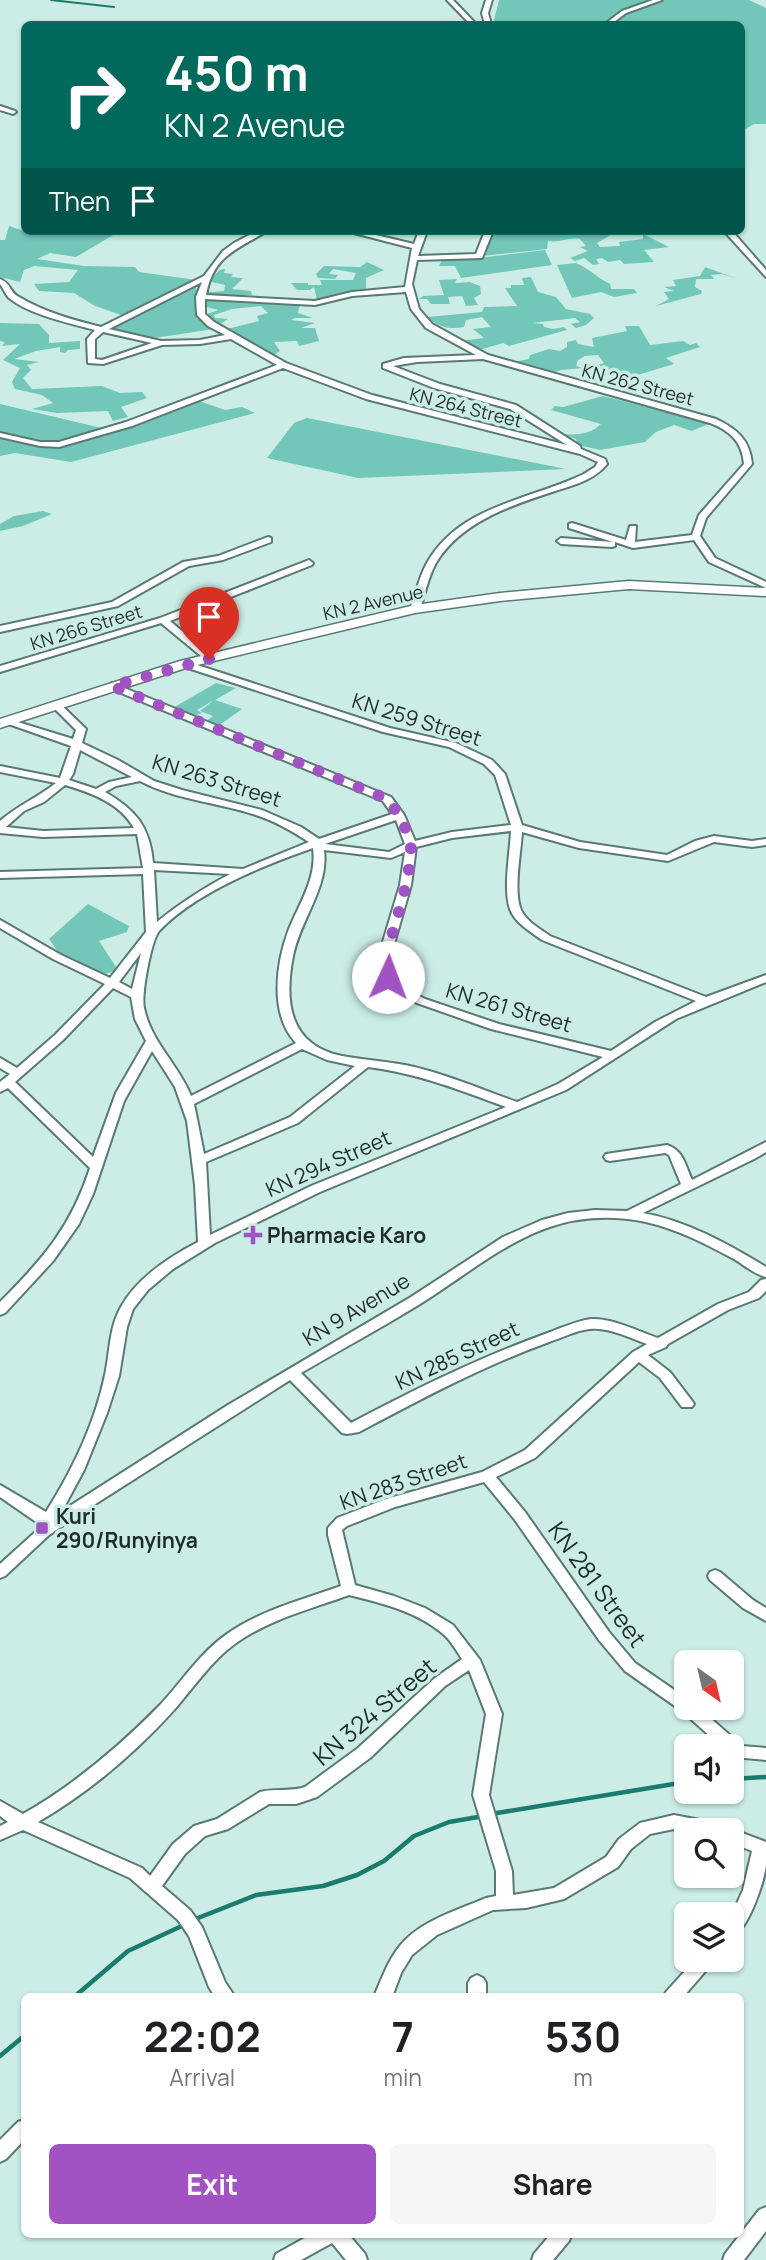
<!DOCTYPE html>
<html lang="en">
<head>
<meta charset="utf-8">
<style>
  body { margin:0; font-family:Manrope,sans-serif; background:#f6f6f6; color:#202124; height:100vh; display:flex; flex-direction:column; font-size:26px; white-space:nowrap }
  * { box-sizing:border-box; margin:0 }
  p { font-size:23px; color:#757577 }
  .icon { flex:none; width:38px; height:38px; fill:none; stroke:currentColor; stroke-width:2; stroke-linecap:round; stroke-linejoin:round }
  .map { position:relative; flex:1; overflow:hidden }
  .panel { position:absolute; left:21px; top:1993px; width:723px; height:245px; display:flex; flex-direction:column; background:#fff; border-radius:10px; box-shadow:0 2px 5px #0004 }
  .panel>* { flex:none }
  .guide { position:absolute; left:21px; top:21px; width:724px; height:214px; border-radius:10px; box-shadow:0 2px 5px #0004; background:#00695c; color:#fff; overflow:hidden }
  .needle { width:46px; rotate:146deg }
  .tools { position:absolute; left:674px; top:1650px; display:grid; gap:14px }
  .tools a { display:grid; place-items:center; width:70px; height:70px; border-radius:10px; background:#fff; box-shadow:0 2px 5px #0004; font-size:35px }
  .pin { position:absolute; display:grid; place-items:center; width:60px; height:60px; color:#fff; margin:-72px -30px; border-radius:50% 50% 50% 0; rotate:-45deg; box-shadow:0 0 7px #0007 }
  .pin .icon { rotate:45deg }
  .me { position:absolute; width:77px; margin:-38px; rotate:2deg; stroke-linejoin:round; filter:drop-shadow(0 0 5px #0008) }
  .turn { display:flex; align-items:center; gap:24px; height:147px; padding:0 28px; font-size:32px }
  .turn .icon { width:91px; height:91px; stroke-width:2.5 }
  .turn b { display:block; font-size:49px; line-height:60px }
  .then { display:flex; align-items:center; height:66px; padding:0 28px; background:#0003; gap:14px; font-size:26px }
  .eta { display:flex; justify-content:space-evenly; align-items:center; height:119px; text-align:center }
  .eta b { font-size:42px; font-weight:700; line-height:49px }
  .primary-button { display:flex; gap:14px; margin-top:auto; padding:14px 28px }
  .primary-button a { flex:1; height:80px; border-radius:10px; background:#a152c3; color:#fff; font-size:28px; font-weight:700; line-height:80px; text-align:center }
  .primary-button a+a { background:#f6f6f6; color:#202124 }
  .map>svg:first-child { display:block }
  .green { fill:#73c7b9 }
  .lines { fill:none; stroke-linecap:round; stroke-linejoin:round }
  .stream-far1 { stroke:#1a7b6f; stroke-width:2 }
  .stream { stroke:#1a7b6f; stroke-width:4.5 }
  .street-casing { stroke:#5b7974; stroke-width:4 }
  .secondary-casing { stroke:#5b7974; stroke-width:3 }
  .street { fill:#fff; fill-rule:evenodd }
  .secondary { fill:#fff; fill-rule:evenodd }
  .route { stroke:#a152c3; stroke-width:12; stroke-dasharray:0 21.6 }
  .poi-dot { fill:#a152c3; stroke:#cbede6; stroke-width:2.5 }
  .labels { text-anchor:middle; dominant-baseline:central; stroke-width:7; stroke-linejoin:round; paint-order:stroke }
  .far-street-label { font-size:18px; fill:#1f2c29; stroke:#cbede6 }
  .street-label { font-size:21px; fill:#1f2c29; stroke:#cbede6 }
  .poi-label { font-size:21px; font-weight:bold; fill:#1f2c29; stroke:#cbede6; text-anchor:start }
  .near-street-label { font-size:24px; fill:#1f2c29; stroke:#cbede6 }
</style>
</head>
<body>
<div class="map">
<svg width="766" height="2260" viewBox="0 0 766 2260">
  <rect width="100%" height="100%" fill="#cbede6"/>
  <g class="green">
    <path d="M499 0H749L766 8V124H754L742 131V24H493Z"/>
    <path d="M9 226 24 231H120L76 257 50 253 37 259 84 266 135 267 139 272 196 280 145 304 127 317 95 306 74 293 39 291 34 284 69 282 78 270 34 266 24 270 20 282 0 277V240H5Z"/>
    <path d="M493 231H636L639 233H614L597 243 600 247 620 246 619 242 643 239V234L669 247 644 250 654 262 624 264 620 260 608 262 602 258 596 259 599 264 593 265 584 258 575 261 570 258 588 251 580 247 586 246 580 239C568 237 559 243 548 241L547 249 482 256Z"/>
    <path d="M545 250 552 265 461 278 455 266H439L443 258H478Z"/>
    <path d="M367 262 384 270 366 278V290L317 300 314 287 310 290H297L291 283H308V285H322L320 280H353L356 273 333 269 329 274 338 275 335 279 318 278 316 274 324 266 360 267Z"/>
    <path d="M576 263C590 269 597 278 610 284L611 289H634L637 293 614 297 601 292 572 298 557 265Z"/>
    <path d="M705 267 738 279 722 274 711 275 714 279H696L695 287 702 291 701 294 656 306 669 299 664 292 674 291 664 287 676 286 673 280 700 276Z"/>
    <path d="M225 269 224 273 233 274 231 277 243 278 232 289 251 291 252 295H203L205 290 212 292 224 291 225 285 207 281 220 270Z"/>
    <path d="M531 277 538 292 556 297 566 309 590 314 594 318 586 325 576 328 571 324 580 322 575 318 533 323 543 324 544 327 553 329 564 327 567 330 509 346 503 343 476 351 459 341 484 338 473 329 491 327 482 317 466 320 464 327C449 330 439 327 427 317L482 312 484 307 517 306 505 288H511V285H524L522 278Z"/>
    <path d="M457 279 455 283 470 282 480 286 481 294 474 298 478 305 466 306 462 296 448 297 450 304H431L427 299H419L423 296 444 295 439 280Z"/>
    <path d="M190 287H196L200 307 214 329 148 339 107 330Z"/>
    <path d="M241 298 300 305 298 313 313 318H295L291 320 315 323 301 328H315L319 341 299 346 297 341 274 342 280 351 272 356 227 329 259 321 257 316 268 313 261 306 232 309 214 315 215 318 228 319 222 323 212 322 205 315 218 310 207 307 206 301Z"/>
    <path d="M0 323 39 324 49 335V343L80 341V349L68 350 65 353 60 352V347L36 351 14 359 39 362 27 365 31 370 23 378 32 389 102 386 120 393 142 392 147 398 121 407 128 417 113 421 108 411 57 413 32 409 53 403 42 395 15 389 12 382 20 368 3 360 20 344 2 346 5 342 0 341Z"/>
    <path d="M625 326H639L650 345 683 341 690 345 696 343 700 347 666 358 674 364 631 377 614 368 609 371 583 373V370L604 363 598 355 585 356 578 360 576 366 583 368 561 370 549 374 513 362 529 359 530 355 549 349 560 351 567 347V342L576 340 578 344 594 347 592 338 627 331Z"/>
    <path d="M603 396 711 423 692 431 674 425 656 432 645 442 600 450 578 445 576 439 561 434C576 435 590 435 601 424L551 410 555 406 563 407Z"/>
    <path d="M199 401 225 410 242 407 255 413 71 462 15 453 0 456V404L110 430 63 443C111 437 154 418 199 401Z"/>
    <path d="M307 418 566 469 358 478 267 458 294 423Z"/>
    <path d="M43 511 52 514 23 526 0 531V524L14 516Z"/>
    <path d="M216 683 236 688 215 700 242 709 218 726 205 722 213 716 200 711 214 700 197 710 202 713 192 717 171 709Z"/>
    <path d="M88 904 129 926 127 932 99 941 118 970 102 975 59 953 49 939Z"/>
  </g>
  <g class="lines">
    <path class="stream-far1" d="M51 0 114 7"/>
    <g class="stream">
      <path d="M732 1779 766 1777"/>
      <path d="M491 1814 686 1782"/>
      <path d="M193 1920 256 1895 323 1886 357 1875 384 1861 414 1836 449 1822 484 1816"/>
      <path d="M74 1997 128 1951 186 1924"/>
      <path d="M0 2056 24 2036"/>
    </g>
    <g class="street-casing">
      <g id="street">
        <path d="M447 0H453L476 24H470Z"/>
        <path d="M486 0H492L488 13 491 24H485L482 13Z"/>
        <path d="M653 0H662L626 13 611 24H605L622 11Z"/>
        <path d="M0 106 15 111 16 112 13 114 0 110Z"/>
        <path d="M257 231H267C237 250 213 255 206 295L315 301 352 292 405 287 412 248 346 231H359L414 244 419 231H427L418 256 476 254 485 231H493L482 258 417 260 412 284 419 309 432 324 488 355 716 419C737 429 750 440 752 464L706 518 700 536 715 558 766 582V588L709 562 694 540 633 548 615 542V546L612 547 561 544 557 541 561 538 613 542 569 528V524L572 523 626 540 630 526H636L635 542 692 535 699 515 744 464C742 441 730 431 710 423L483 359 417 362 393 366 440 384 516 405 580 446 581 449 605 459 607 464C594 480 574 485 555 491 512 505 460 522 436 563 428 577 425 594 420 609L415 612 410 609C416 594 419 577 427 563 460 505 530 500 584 474L595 467 598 462 580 454 366 399 283 368 132 426 59 447 40 446 0 437V433L40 442H59L126 422 277 365 231 339 200 344 162 345 103 364 88 363 87 339 95 330C69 323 30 315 9 298 5 294 4 289 0 284V279C12 284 9 292 19 297 44 312 73 320 101 327L204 276 223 251 234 243ZM202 282 196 297 197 315 208 326 225 335 200 340 161 341 109 329ZM406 292 411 309 426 328 476 355 404 358 383 364V368L434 388 510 409 567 445 372 395 286 363 214 322 205 314V299L315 305 352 296ZM103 332 152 343 102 360 95 359V339Z"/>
        <path d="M724 231H732L766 270V277Z"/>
        <path d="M268 537 271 538V542L223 560 189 566 118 606 0 632V626L112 602 183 562 218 556Z"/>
        <path d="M309 560 313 563 312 565 170 621 213 657V661H207L161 623 0 672V666L160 618Z"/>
        <path d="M185 661 390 728 456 743 492 760 505 774 522 825 580 842 667 855 695 841 714 836 752 841 766 839V845L752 847 714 842 668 861 579 848 522 832C521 852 513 891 521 910 526 921 540 929 550 936L706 997 766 975V982L676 1019 566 1090 320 1192 215 1243 173 1269 148 1290 133 1309 127 1327 119 1376 107 1413 84 1470 62 1511 228 1405 411 1297 503 1237 542 1220 568 1213 595 1210 627 1211 681 1184 669 1155 665 1153 610 1161 606 1160 604 1157 606 1154 667 1145C684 1151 685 1165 692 1180L766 1142V1152L754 1159 643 1213C687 1221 728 1244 766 1267V1277C754 1274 744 1265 734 1259 706 1244 677 1229 646 1222 547 1202 496 1256 420 1304 381 1328 340 1350 301 1373L351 1423C414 1390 478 1358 545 1334 559 1329 576 1321 591 1319 613 1318 637 1331 658 1338L718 1304 749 1292 761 1280 766 1279V1291L759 1298 728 1310 668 1344 666 1347 648 1355 670 1372 692 1401 694 1404 692 1407H682L660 1378 639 1362 535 1458 496 1477 525 1512 609 1632 635 1663 686 1698V1708H699L742 1746 766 1748V1760L733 1757 732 1755V1746H721L682 1711 625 1671 599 1640 515 1520 484 1482 395 1507 347 1526 342 1530 355 1585 394 1596 425 1608 453 1625 480 1660 502 1714 489 1795 512 1871 513 1895 554 1888 606 1857 619 1839 640 1823 674 1815 715 1823 721 1825 723 1830 686 1831 674 1829 650 1834 631 1849 618 1867 564 1899 526 1908 493 1910 437 1935 412 1955 401 1973 392 1997H374C381 1980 388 1961 399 1947 419 1921 458 1910 486 1898L496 1896V1871L473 1795 486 1714 469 1670 445 1686 370 1758 317 1797 296 1804H269L228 1829 205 1836 185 1854 162 1886 190 1910 202 1927 225 1982 235 1997H215L209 1987 189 1936 178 1920 130 1878 23 1830 0 1840V1826L8 1822 0 1816V1801L23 1814C74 1785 120 1746 161 1704 183 1680 201 1652 227 1634 261 1610 302 1600 341 1586L328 1535V1528L337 1518 386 1499 482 1472 525 1450 633 1352 647 1344C630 1338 608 1327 590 1329 576 1330 562 1338 549 1342 483 1366 421 1399 359 1432L347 1434 342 1433 290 1380 78 1515 49 1535 5 1576 0 1578V1564L42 1526 0 1497V1485L46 1512C72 1471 95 1423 105 1375 110 1352 109 1328 121 1307 137 1278 169 1257 198 1242L195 1185 187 1121 175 1087 152 1051 124 1101 93 1194 79 1224 53 1261 5 1313 0 1315V1302C43 1259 71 1227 90 1168L8 1088 0 1092V1082L10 1074 0 1068V1058L17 1068 55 1035 105 984 53 959 0 928V920L61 955 110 978 146 932 143 874 0 878V872L143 868 137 834 43 837 0 833V821C18 805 37 798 56 783L0 772V766L60 778 71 746 3 722 8 719 73 739 76 730 51 705 53 703H59L86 729 82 743 118 760 154 781 182 790 262 810 301 827 319 839 392 814 383 801 109 688 107 686 112 683 391 797 404 815 415 841 452 832 511 825 495 775 484 764 449 747 383 732 182 666 180 664ZM80 750 132 777 109 782 96 789 69 780 73 774ZM140 781C176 800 217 802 256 815 275 821 292 831 309 842L243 869 153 863C150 827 136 810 105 792L116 786ZM65 785C92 793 120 803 134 828L43 831 6 827 24 811 44 802ZM396 820 405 844 389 852 325 844ZM511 831C510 853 503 889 510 909 515 923 531 932 542 940L696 1001 655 1022 611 1051 499 1024 425 999 400 986 388 965 411 885 416 847 452 838ZM313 848C317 878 300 902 289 929 276 963 269 1014 296 1043L191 1096C178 1064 151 1042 144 1008 141 995 151 941 159 931 195 893 264 865 313 848ZM324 850 391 858 405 852 400 885 376 965 392 990 417 1003 491 1029 603 1057 558 1084 517 1102C480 1089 444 1073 405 1065 384 1061 363 1060 342 1056 289 1045 284 1002 293 956 300 920 329 887 324 850ZM154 870 230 874C204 888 180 903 157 922ZM141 953 132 989 119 982ZM113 988 131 997 135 1019 146 1041 116 1093 93 1157 15 1082 63 1040ZM302 1049 327 1060 355 1066 290 1117 204 1154 194 1104ZM368 1067C417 1073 460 1090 506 1107L311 1186 210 1235 206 1162 298 1123ZM349 1595C381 1603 416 1611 442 1633 450 1639 456 1650 462 1659L435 1678 358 1748 305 1787C291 1792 275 1788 260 1792L217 1819 194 1826 173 1844 150 1876 142 1868 38 1822C88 1793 135 1753 174 1710 194 1687 211 1661 236 1643 270 1619 311 1609 349 1595Z"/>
        <path d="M715 1570 720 1572 753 1600 766 1608V1621L743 1608 710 1580 708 1576 710 1572Z"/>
        <path d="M732 1829 766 1842C766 1849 766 1858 766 1865 764 1882 748 1931 732 1936V1915L743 1890 752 1851 732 1843V1830H728Z"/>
        <path d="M695 1960H715L683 1997H663L666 1992Z"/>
        <path d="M477 1975 483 1978 486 1983V1997H468V1983L471 1978Z"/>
        <path d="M24 2120V2140L6 2159 0 2162V2140L18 2122Z"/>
        <path d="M766 2207V2231L744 2260H723L725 2254 759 2210Z"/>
        <path d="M310 2235H349L365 2254 367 2260H346L332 2243 301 2260H274L276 2254Z"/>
        <path d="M550 2235H571L569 2241 553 2260H532L534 2254Z"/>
      </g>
    </g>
    <g class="secondary-casing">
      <path id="secondary" d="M629 581 766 588V596L629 589 500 601 415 613 189 667 0 728V719L180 661 415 605 500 593Z"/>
    </g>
    <use href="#street" class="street"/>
    <use href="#secondary" class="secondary"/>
  </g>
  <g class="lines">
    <path class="route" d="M209 659 112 686 387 799C397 811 406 827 410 842 416 865 390 939 383 965L388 977"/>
  </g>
  <g class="poi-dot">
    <path d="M249.5 1224.5h7v7h7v7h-7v7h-7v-7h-7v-7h7z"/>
    <rect x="35" y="1521" width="14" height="14" rx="3.5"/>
  </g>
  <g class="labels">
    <g class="far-street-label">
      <text transform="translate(638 384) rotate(15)">KN 262 Street</text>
      <text transform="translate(466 407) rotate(14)">KN 264 Street</text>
      <text transform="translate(373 602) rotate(-13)">KN 2 Avenue</text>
      <text transform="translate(86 627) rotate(-17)">KN 266 Street</text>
    </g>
    <g class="street-label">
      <text transform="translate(417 719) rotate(17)">KN 259 Street</text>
      <text transform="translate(217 780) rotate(17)">KN 263 Street</text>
      <text transform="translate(509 1007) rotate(16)">KN 261 Street</text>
      <text transform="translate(328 1163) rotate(-24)">KN 294 Street</text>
      <text transform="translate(356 1309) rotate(-31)">KN 9 Avenue</text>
      <text transform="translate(457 1355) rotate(-25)">KN 285 Street</text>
      <text transform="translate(403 1481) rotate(-19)">KN 283 Street</text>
    </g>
    <g class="poi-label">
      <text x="267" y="1235">Pharmacie Karo</text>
      <text x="56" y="1516">Kuri<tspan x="56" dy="24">290/Runyinya</tspan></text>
    </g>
    <g class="near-street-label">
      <text transform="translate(598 1584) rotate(54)">KN 281 Street</text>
      <text transform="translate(374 1711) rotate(-40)">KN 324 Street</text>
    </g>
  </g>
</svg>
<div class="tools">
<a><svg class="needle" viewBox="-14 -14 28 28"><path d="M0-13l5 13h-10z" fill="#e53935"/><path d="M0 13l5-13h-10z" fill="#757577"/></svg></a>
<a><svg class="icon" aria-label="sound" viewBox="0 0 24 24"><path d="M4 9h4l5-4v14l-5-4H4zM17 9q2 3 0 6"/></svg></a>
<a><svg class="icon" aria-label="search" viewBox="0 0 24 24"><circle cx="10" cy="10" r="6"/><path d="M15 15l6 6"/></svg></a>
<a><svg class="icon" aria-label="layers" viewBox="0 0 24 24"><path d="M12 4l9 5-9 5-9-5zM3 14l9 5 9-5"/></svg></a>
</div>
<div class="pin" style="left:209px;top:659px;background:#d93025"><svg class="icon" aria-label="arrive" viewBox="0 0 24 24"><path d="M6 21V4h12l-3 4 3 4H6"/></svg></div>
<svg class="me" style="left:388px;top:977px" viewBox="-20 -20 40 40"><circle r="19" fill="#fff"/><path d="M0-13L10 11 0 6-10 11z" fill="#a152c3"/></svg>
<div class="guide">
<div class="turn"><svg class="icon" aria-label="right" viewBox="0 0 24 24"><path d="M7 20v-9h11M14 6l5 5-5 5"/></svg><div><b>450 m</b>KN 2 Avenue</div></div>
<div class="then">Then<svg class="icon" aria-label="arrive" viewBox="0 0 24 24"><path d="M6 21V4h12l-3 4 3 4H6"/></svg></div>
</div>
<section class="panel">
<div class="eta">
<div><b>22:02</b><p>Arrival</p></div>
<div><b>7</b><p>min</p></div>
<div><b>530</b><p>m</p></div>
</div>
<div class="primary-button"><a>Exit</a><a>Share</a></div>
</section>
</div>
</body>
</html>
